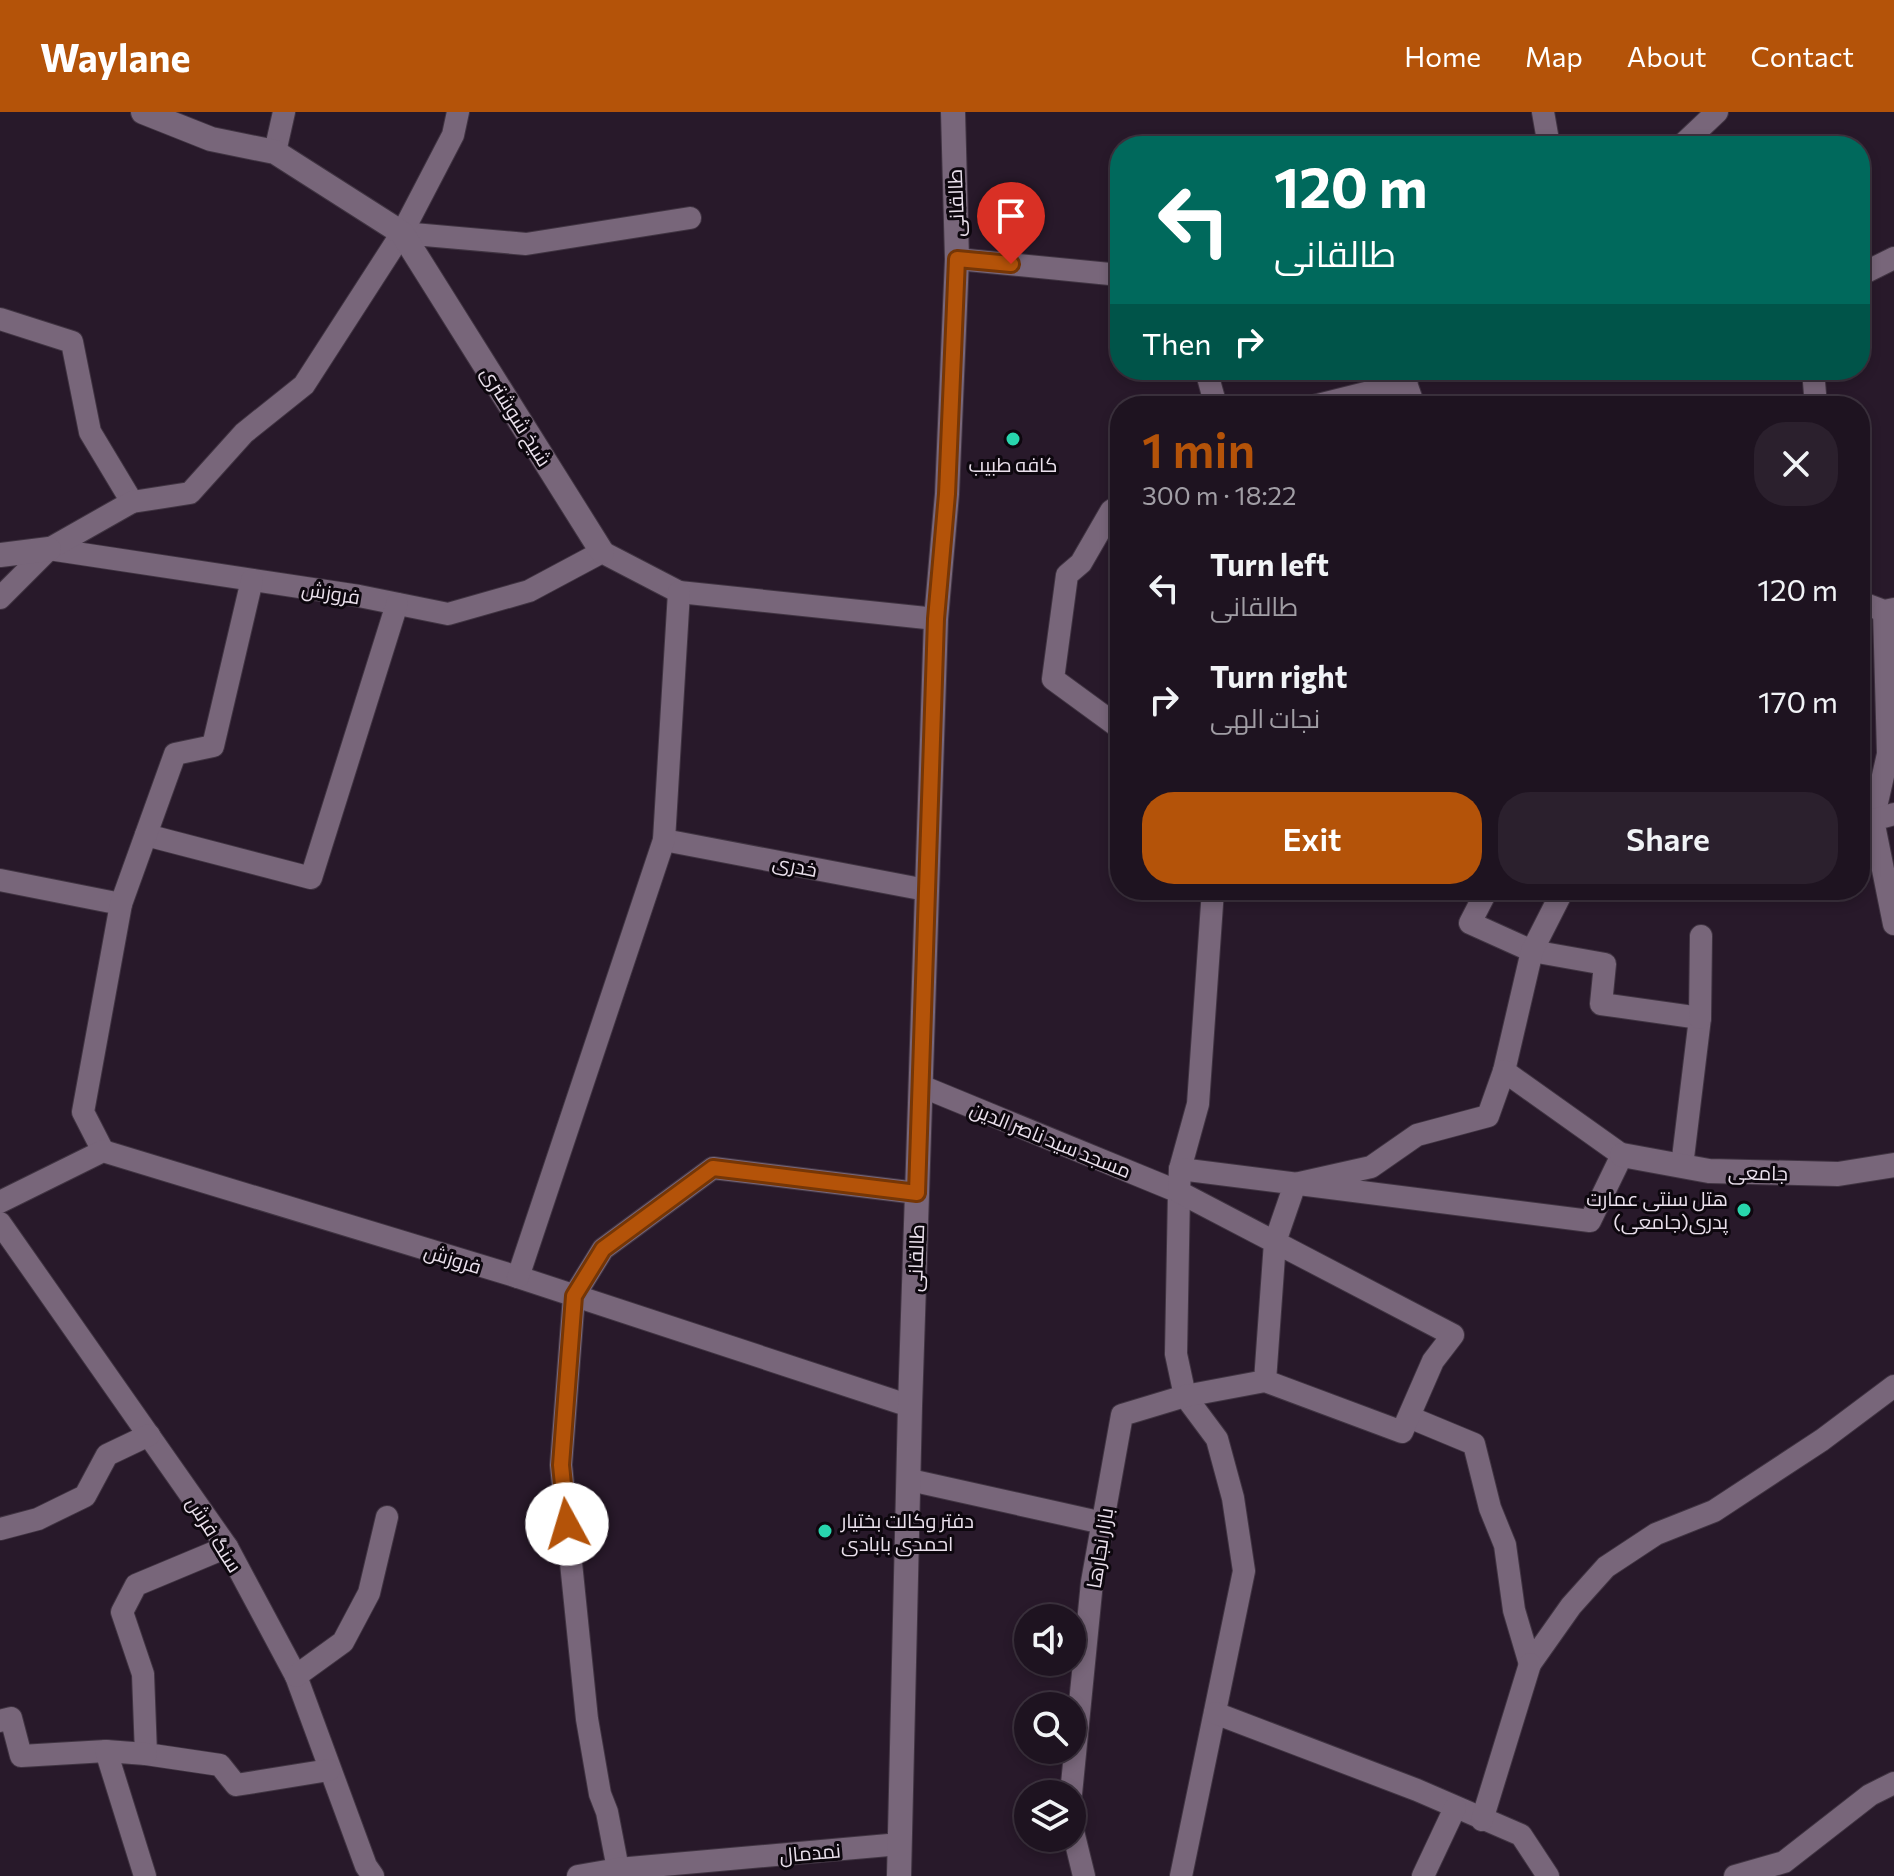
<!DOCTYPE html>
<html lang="en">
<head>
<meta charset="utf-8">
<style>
  body { margin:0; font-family:Commissioner,Cairo,sans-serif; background:#2b202d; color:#f1f3f6; height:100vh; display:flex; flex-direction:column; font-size:30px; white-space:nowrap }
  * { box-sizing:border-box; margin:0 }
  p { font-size:26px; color:#a19ea5 }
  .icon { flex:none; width:44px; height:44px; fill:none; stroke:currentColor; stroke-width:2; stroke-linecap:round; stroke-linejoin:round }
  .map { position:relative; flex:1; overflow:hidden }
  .drawer { position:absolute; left:1110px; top:284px; width:760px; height:504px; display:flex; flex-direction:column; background:#1e1320; border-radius:32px; box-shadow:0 4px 12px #0003,0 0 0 2px #3c323e }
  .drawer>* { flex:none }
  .banner { position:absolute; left:1110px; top:24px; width:760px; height:244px; border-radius:32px; box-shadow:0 4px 12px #0003,0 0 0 2px #3c323e; background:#00695c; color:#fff; overflow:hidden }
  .controls { position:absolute; left:1014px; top:1492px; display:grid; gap:16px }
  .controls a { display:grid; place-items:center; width:72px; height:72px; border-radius:50%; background:#1e1320; box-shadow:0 4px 12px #0003,0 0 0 2px #3c323e; font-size:40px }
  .pin { position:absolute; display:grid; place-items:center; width:68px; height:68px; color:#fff; margin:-82px -34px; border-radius:50% 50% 50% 0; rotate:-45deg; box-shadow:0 0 8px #0007 }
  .pin .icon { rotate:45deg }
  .me { position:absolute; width:88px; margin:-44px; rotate:354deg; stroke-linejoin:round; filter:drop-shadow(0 0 6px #0008) }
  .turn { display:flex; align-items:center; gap:28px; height:168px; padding:0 32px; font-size:36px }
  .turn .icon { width:104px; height:104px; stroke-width:2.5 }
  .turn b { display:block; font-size:56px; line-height:68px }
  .then { display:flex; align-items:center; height:76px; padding:0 32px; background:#0003; gap:16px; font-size:30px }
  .round { display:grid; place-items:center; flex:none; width:84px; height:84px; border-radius:32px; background:#2b202d }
  .summary { display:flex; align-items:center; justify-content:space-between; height:136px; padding:0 32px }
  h1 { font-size:48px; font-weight:600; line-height:60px; color:#b45309 }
  .primary-button { display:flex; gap:16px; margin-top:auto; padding:16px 32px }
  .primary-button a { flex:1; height:92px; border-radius:32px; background:#b45309; color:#fff; font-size:32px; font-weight:600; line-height:92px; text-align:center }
  .primary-button a+a { background:#2b202d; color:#f1f3f6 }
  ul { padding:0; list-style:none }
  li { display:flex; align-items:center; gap:24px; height:112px; padding:0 32px }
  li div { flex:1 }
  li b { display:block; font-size:30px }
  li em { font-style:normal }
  header { display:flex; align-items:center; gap:48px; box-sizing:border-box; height:112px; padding:0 40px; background:#b45309; color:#fff }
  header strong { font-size:38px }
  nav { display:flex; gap:44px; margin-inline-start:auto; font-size:28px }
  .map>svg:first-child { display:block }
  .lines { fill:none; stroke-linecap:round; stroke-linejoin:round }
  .lane-casing { stroke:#403442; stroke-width:24 }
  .street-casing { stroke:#403442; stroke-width:26 }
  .secondary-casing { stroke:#403442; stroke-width:26 }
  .lane { stroke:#78667a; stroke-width:22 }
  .street { stroke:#78667a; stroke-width:24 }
  .secondary { stroke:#78667a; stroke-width:24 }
  .route-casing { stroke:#753606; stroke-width:20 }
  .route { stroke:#b45309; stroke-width:14 }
  .poi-dot { fill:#28d5ad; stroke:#0d070e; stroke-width:3 }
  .labels { text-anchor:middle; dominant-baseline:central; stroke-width:6; stroke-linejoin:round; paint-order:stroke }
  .street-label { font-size:20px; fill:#eae0ec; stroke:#0d070e }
  .poi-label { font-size:20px; fill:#eae0ec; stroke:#0d070e }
</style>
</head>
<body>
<header>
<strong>Waylane</strong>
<nav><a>Home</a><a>Map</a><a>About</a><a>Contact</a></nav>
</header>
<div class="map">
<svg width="1894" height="1764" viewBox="0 0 1894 1764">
  <rect width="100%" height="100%" fill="#28192a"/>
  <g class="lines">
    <g class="lane-casing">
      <g id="lane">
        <path d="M1543 0 1549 34"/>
        <path d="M1681 34 1717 0"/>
        <path d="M275 40 284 0"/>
        <path d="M402 121 526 132 690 106"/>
        <path d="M957 147 1120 163"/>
        <path d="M1860 163 1894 146"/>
        <path d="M0 207 72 230 90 320 132 390"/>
        <path d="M1206 258 1216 294"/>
        <path d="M1410 258 1406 271 1414 294"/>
        <path d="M1813 258 1816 294"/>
        <path d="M1314 294 1406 271"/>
        <path d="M1120 393 1111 399 1081 451 1067 463 1053 567 1120 616"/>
        <path d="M49 437 359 484 448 502 529 479 602 440 679 480 936 507"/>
        <path d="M0 486 49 437 132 390 190 381 244 321 304 273 402 121 453 23 458 0"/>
        <path d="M1860 490 1884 499 1894 497"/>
        <path d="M1860 700 1873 708 1888 642 1884 499"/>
        <path d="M1894 702 1873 708 1894 812"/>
        <path d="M146 723 311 766 397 492"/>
        <path d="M664 728 926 778"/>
        <path d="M0 768 121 792"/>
        <path d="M1487 778 1470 811 1532 839 1605 852 1601 892 1700 906 1682 1054"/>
        <path d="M1700 906 1701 824"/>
        <path d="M1504 959 1532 839 1563 778"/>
        <path d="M921 974 1179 1080 1176 1242 1185 1284 1217 1327 1233 1386 1244 1459 1181 1764"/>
        <path d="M103 1039 83 1000 121 792 175 642 213 634 252 468"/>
        <path d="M1180 1057 1198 992 1213 778"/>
        <path d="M0 1090 103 1039 518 1165 910 1294"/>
        <path d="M0 1111 227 1435 296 1564 366 1754 373 1764"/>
        <path d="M518 1165 664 728 679 480"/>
        <path d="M1409 1305 1474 1332 1490 1396 1505 1433 1514 1498 1530 1552 1571 1494 1606 1455 1656 1422 1714 1399 1822 1328 1894 1274"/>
        <path d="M910 1368 1103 1411"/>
        <path d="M0 1417 38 1407 85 1384 107 1343 149 1323"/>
        <path d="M227 1435 136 1473 122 1500 143 1562 146 1642 220 1653 236 1673 329 1658"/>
        <path d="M296 1564 343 1530 369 1481 387 1405"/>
        <path d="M1215 1601 1417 1678 1521 1723 1548 1764"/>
        <path d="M0 1609 11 1606 21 1644 106 1639"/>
        <path d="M1071 1682 1092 1470 1122 1303 1185 1284 1265 1269 1275 1130 1295 1072 1371 1055 1417 1023 1488 1004 1504 959 1622 1043 1590 1109 1180 1057 1179 1080 1453 1223 1433 1249 1402 1320 1265 1269"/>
        <path d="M1482 1708 1530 1552"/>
        <path d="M1072 1715 1084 1764"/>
        <path d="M618 1757 607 1700 600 1682 587 1607 561 1353 574 1184 603 1137 713 1056 917 1081"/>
        <path d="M145 1764 106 1639 146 1642"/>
        <path d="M578 1764 618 1757 900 1732"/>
        <path d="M1423 1764 1455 1696"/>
        <path d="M1735 1764 1784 1750 1870 1683 1894 1671"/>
      </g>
    </g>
    <g class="street-casing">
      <g id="street">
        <path d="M143 0 211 27 275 40 402 121 602 440"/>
        <path d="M0 443 49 437"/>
        <path d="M1622 1043 1709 1059 1838 1062 1894 1053"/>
      </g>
    </g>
    <g class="secondary-casing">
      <path id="secondary" d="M899 1764 910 1294 936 507 947 382 957 147 953 0"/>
    </g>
    <use href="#lane" class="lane"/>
    <use href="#street" class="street"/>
    <use href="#secondary" class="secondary"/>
  </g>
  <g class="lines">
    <g class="route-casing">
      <path id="route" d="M567 1412 561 1353 574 1184 603 1137 713 1056 917 1081 936 507 947 382 957 147 1011 152"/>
    </g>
    <use href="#route" class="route"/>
  </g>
  <g class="poi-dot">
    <circle cx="1013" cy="327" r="8"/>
    <circle cx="1744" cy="1098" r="8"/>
    <circle cx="825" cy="1419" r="8"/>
  </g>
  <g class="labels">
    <g class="street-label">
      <text transform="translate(955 91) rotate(-92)">طالقانی</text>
      <text transform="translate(517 304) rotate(58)">شیخ شوشتری</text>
      <text transform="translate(331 480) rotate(9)">فروزش</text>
      <text transform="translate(795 753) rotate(11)">خدری</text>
      <text transform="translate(1051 1027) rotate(22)">مسجد سید ناصر الدین</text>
      <text transform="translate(1758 1060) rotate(1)">جامعی</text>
      <text transform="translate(453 1146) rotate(17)">فروزش</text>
      <text transform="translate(915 1146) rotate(-88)">طالقانی</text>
      <text transform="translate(215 1422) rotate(58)">سنگ فرش</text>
      <text transform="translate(1099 1436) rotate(-81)">بازار نجارها</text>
      <text transform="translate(810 1740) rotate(-5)">نمدمال</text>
    </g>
    <g class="poi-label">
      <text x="1013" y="352">کافه طبیب</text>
      <text x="1728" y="1086" text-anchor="end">هتل سنتی عمارت<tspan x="1728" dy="23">پدری(جامعی)</tspan></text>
      <text x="841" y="1408" text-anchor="start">دفتر وکالت بختیار<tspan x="841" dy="23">احمدی بابادی</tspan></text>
    </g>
  </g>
</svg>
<div class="controls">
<a><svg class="icon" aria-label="sound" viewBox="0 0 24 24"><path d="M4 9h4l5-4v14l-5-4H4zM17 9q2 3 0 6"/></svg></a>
<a><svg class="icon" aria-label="search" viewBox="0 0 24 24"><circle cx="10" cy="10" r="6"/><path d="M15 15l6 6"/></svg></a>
<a><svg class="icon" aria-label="layers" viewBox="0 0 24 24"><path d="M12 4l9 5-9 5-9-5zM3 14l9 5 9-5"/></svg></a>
</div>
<div class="pin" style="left:1011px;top:152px;background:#d93025"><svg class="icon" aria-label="arrive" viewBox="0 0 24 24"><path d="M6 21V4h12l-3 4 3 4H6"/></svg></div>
<svg class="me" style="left:567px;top:1412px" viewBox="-20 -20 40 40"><circle r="19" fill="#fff"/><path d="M0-13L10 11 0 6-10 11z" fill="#b45309"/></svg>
<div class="banner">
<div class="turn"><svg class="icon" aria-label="left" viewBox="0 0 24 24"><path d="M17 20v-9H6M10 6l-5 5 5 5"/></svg><div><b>120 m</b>طالقانی</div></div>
<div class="then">Then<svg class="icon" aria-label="right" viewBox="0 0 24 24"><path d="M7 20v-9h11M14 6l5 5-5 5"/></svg></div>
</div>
<section class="drawer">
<div class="summary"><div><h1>1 min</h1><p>300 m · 18:22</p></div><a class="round"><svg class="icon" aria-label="close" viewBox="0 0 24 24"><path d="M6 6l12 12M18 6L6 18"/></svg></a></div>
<ul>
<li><svg class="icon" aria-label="left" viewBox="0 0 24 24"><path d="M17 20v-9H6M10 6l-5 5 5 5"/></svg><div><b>Turn left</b><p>طالقانی</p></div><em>120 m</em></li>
<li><svg class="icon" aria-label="right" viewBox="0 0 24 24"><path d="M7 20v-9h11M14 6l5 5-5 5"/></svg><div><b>Turn right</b><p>نجات الهی</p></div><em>170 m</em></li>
</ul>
<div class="primary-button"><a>Exit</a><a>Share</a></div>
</section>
</div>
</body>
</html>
